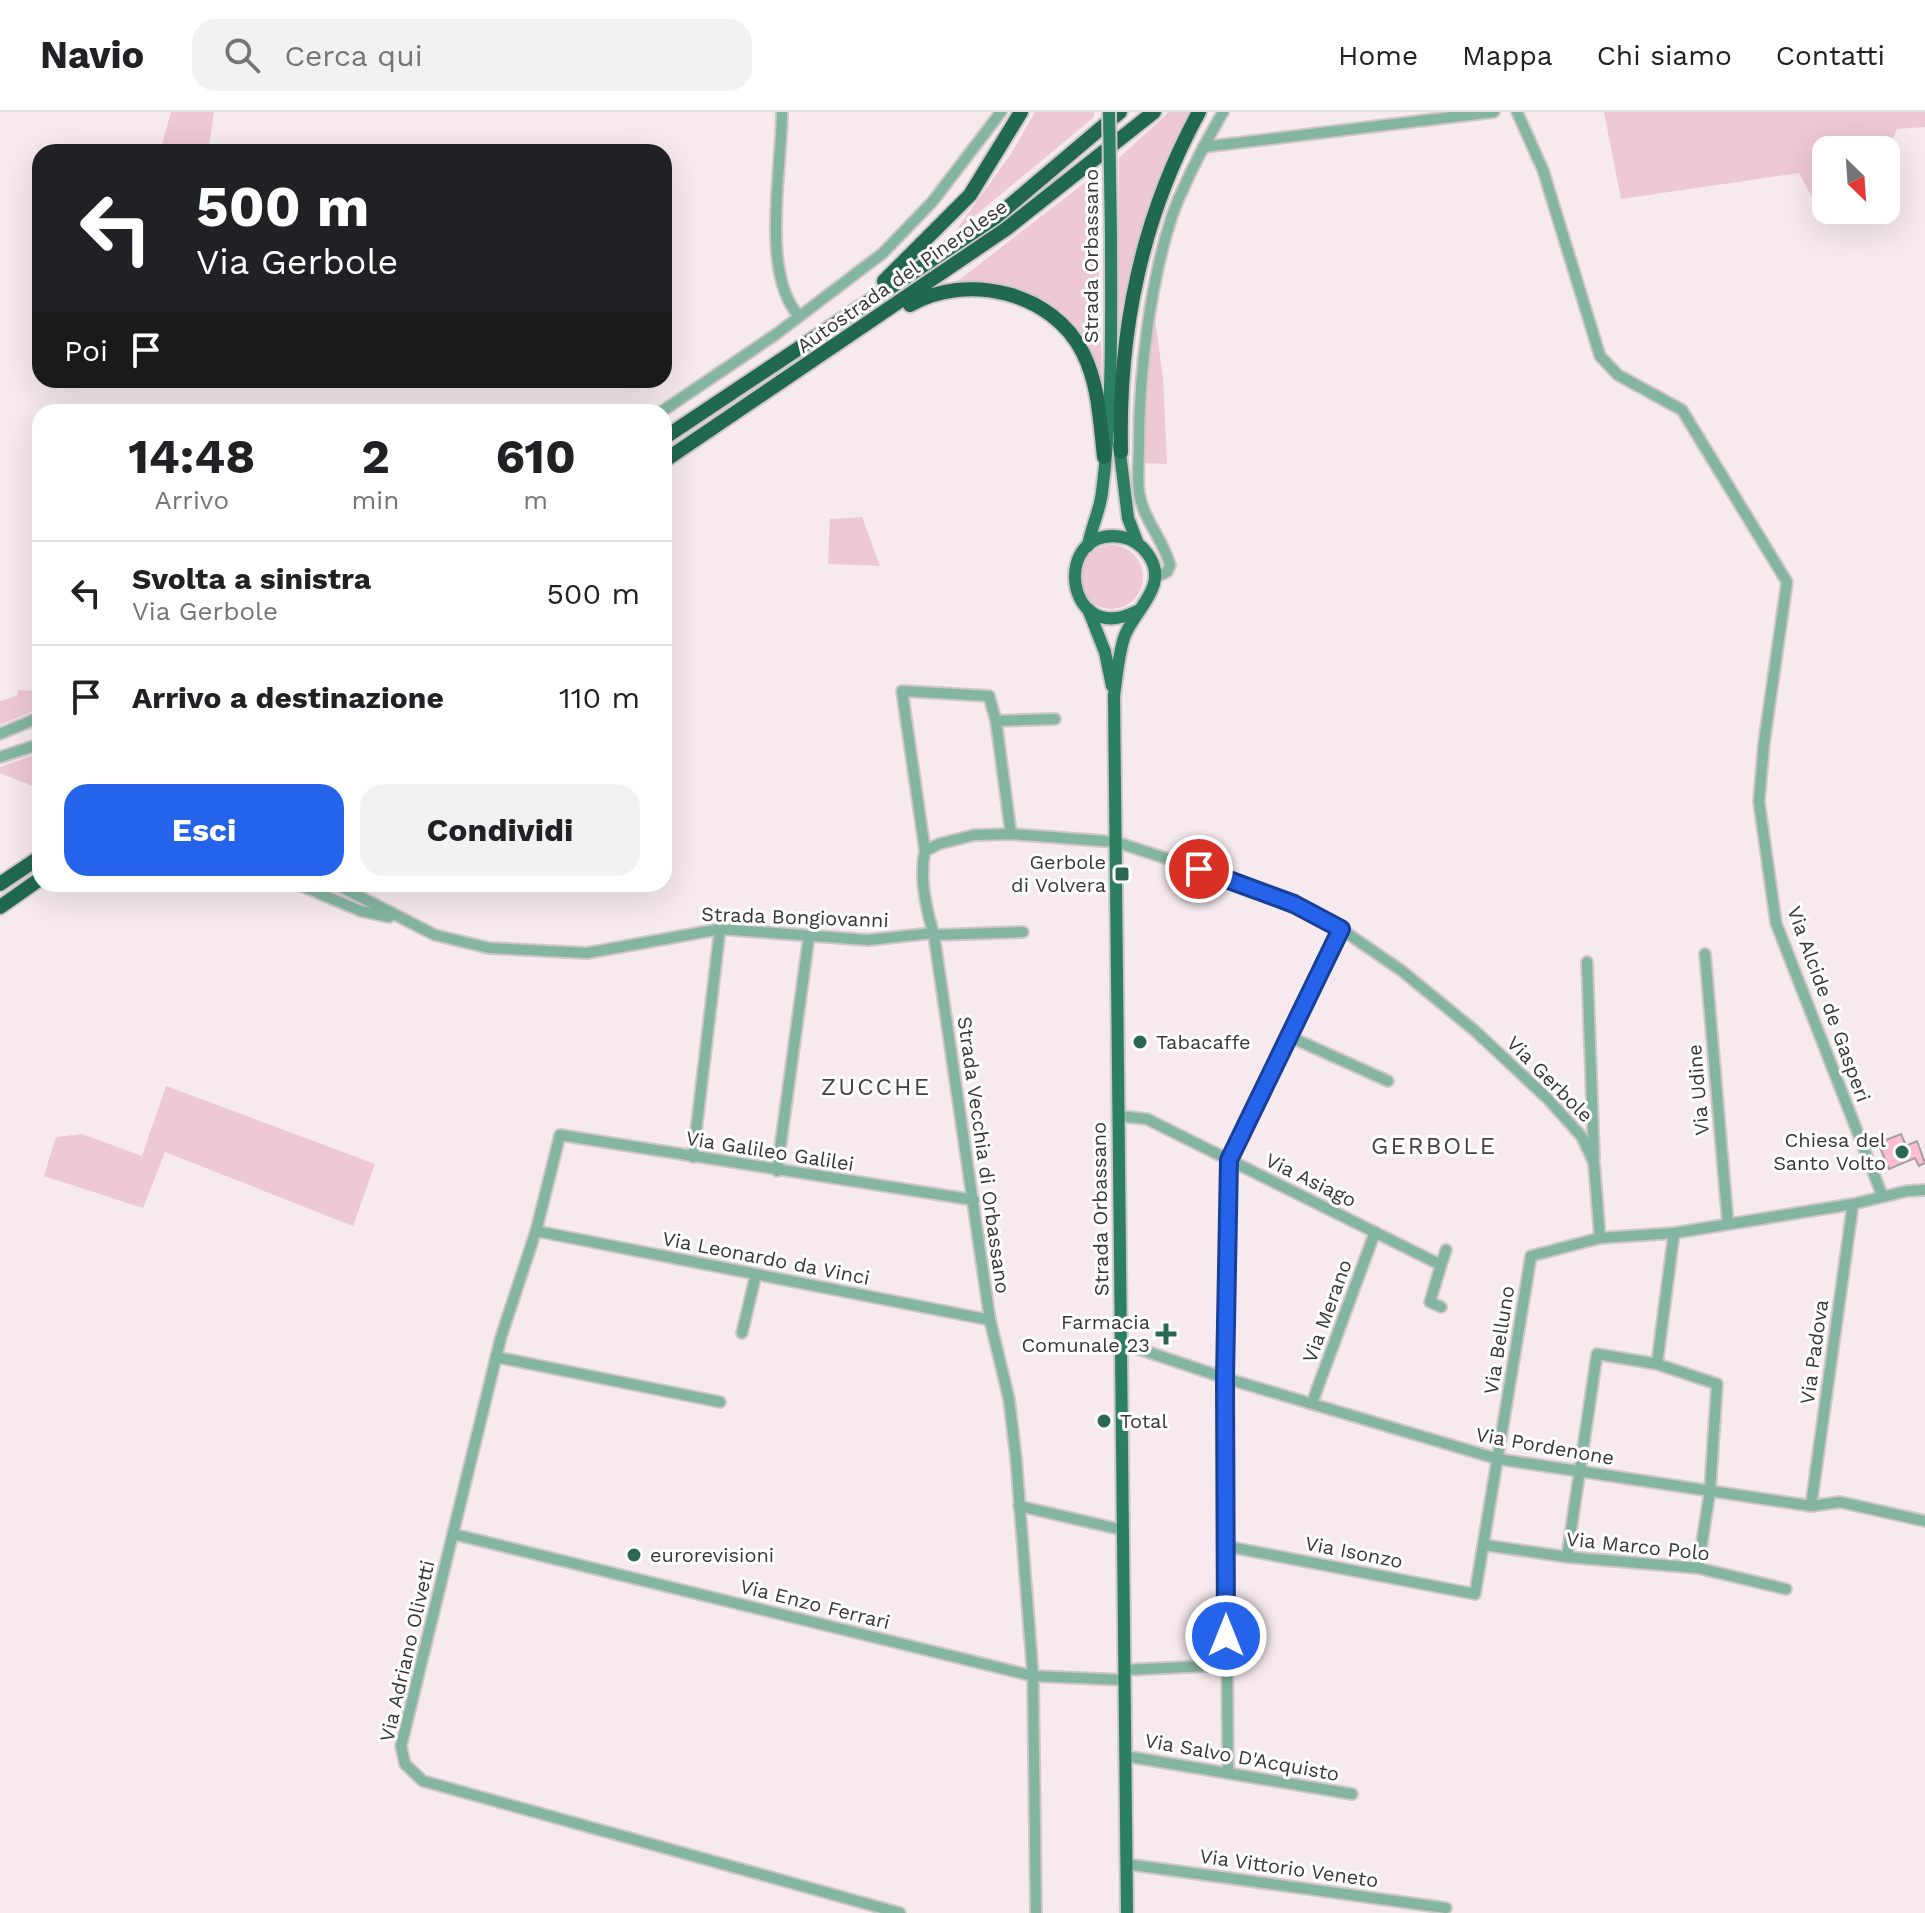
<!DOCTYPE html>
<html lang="it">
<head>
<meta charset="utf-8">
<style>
  body { margin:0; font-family:"Work Sans",sans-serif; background:#f2f2f2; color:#202124; height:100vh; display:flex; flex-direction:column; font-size:30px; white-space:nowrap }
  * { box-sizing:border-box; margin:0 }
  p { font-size:26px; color:#757577 }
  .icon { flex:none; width:44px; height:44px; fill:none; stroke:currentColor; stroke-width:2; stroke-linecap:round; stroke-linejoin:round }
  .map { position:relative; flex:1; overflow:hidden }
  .details { position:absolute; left:32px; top:292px; width:640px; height:488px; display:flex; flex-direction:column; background:#fff; border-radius:24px; box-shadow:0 8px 32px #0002 }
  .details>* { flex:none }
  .guide { position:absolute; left:32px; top:32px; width:640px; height:244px; border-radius:24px; box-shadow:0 8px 32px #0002; background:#202124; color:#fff; overflow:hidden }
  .needle { width:52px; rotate:155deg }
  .tools { position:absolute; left:1812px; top:24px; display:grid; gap:16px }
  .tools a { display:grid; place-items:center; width:88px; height:88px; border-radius:16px; background:#fff; box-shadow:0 8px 32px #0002; font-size:40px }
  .pin { position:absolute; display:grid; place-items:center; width:68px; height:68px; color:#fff; margin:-34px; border:4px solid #fff; border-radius:50%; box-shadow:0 2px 8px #0007 }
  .me { position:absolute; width:88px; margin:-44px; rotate:0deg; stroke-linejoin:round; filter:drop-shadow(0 0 6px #0008) }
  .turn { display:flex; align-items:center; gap:28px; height:168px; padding:0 32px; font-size:36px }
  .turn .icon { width:104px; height:104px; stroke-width:2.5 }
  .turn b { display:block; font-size:56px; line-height:68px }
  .then { display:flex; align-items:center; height:76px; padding:0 32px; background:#0003; gap:16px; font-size:30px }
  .eta { display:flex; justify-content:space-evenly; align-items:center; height:136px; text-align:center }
  .eta b { font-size:48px; font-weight:700; line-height:56px }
  .action { display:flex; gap:16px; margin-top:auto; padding:16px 32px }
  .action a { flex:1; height:92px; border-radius:24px; background:#2563eb; color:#fff; font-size:32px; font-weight:700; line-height:92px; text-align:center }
  .action a+a { background:#f2f2f2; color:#202124 }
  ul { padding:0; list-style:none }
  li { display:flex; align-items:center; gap:24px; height:104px; padding:0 32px; border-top:2px solid #e0e0e0 }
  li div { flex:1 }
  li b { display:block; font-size:30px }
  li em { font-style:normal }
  header { display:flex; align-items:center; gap:48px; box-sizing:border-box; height:112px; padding:0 40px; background:#fff; border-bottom:2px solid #e0e0e0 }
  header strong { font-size:38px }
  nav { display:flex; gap:44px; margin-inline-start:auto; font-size:28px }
  .search { width:560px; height:72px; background:#f2f2f2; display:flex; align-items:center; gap:20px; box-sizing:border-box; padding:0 28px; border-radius:24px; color:#757577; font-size:30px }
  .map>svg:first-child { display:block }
  .green { fill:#eec8d4 }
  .building { fill:#fabdd2; stroke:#a89ea1; stroke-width:2 }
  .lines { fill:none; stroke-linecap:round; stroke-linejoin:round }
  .minor-casing { stroke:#d0c6c9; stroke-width:14 }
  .major-casing { stroke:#d0c6c9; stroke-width:16 }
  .highway-casing { stroke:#d0c6c9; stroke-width:18 }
  .minor { stroke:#83b5a0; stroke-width:10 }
  .major { stroke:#2c7f63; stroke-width:12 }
  .highway { stroke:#216850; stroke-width:14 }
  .major-bridge-casing { stroke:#d0c6c9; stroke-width:16; stroke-linecap:butt }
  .major-bridge { stroke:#2c7f63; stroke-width:12 }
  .route-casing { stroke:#184099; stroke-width:20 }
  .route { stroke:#2563eb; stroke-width:14 }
  .poi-dot { fill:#2b6752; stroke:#fff; stroke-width:3 }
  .labels { text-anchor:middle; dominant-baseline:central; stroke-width:6; stroke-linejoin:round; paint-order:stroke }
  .street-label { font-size:20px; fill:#3a3537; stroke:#fff }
  .poi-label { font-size:20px; fill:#3a3537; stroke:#fff; text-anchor:end }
  .quarter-label { font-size:24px; letter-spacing:2px; fill:#463e40; stroke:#fff }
</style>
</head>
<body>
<header>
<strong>Navio</strong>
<div class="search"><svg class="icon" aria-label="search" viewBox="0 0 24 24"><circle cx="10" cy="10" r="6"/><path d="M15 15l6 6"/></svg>Cerca qui</div>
<nav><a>Home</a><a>Mappa</a><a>Chi siamo</a><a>Contatti</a></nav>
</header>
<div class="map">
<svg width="1925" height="1801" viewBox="0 0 1925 1801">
  <rect width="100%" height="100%" fill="#f6eaee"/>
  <g class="green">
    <path d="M171 0H214L208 40H160Z"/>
    <path d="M1035 0H1094V5L954 121 1011 42Z"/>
    <path d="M1169 0H1190C1151 74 1131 137 1118 219L1119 46Z"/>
    <path d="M1604 0H1925V15L1897 17 1886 45V38H1826V82L1812 85 1799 61 1621 87Z"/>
    <path d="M1096 62 1102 270C1094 252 1047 193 1029 183 1007 171 980 171 955 171Z"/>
    <path d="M1155 207 1163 266 1167 352 1144 351 1143 288Z"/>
    <path d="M862 405 880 454 828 452 830 407Z"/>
    <circle cx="1111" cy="465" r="32"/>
    <path d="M18 578 40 579V596L0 613V589L17 584Z"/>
    <path d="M40 641V677L0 661V655Z"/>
    <path d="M166 974 375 1052 353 1114 165 1040 143 1096 44 1064 56 1025 82 1022 142 1044Z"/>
  </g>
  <path class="building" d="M1901 1022 1906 1034 1917 1029 1925 1051 1919 1054 1915 1046 1889 1057 1878 1031Z"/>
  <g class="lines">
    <g class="minor-casing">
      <g id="minor">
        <path d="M782 0C782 55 760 162 799 204"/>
        <path d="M1517 0 1543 58 1600 244 1618 263 1682 298 1787 470 1764 631 1759 690 1776 811 1882 1083"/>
        <path d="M1203 35 1494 0"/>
        <path d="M661 300 775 223 883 141 933 89 1001 0"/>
        <path d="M1156 465 1167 460 1170 453C1163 427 1144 409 1139 381 1137 366 1139 348 1139 332 1139 262 1150 171 1172 104 1185 68 1204 33 1223 0"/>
        <path d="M996 609 1055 607"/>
        <path d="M0 622 40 605"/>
        <path d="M0 645 40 632"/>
        <path d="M1011 722 996 609 989 584 902 579 925 739C919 765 926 797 934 823L990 1208 1009 1287 1016 1346 1033 1564 1036 1801"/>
        <path d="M925 739 939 732 974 723 1011 722 1116 730 1248 773 1294 792 1341 817 1402 859 1474 918 1548 987 1582 1025 1594 1051 1600 1126"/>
        <path d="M297 772 361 799 389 805"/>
        <path d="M335 772 435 823 489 836 587 841 720 817 868 828 933 821"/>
        <path d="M934 823 1023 820"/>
        <path d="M1705 842 1728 1112"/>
        <path d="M1587 850 1594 1045"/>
        <path d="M1288 924 1388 969"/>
        <path d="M1119 1004 1147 1007 1441 1153 1446 1138"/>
        <path d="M693 1045 720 817"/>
        <path d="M777 1059 809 824"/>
        <path d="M536 1119 990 1208"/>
        <path d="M1441 1195 1430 1190 1441 1153"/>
        <path d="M742 1221 756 1162"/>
        <path d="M1121 1231 1225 1266 1498 1347 1811 1394 1840 1390 1925 1409"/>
        <path d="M496 1245 720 1290"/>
        <path d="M1657 1252 1717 1272 1710 1379 1698 1456"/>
        <path d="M1312 1291 1375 1120"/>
        <path d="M1019 1394 1123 1418"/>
        <path d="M1811 1394 1853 1092"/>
        <path d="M453 1422 1033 1564 1125 1568"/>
        <path d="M1484 1433 1567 1445 1698 1456 1786 1477"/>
        <path d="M1225 1434 1475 1482 1531 1144 1600 1126 1674 1121 1853 1092 1907 1079 1925 1078"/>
        <path d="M1567 1445 1597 1242 1657 1252 1674 1121"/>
        <path d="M1125 1558 1226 1553"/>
        <path d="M1125 1644 1352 1682"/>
        <path d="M1228 1661 1225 1266 1229 1048 1341 817"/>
        <path d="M1126 1752 1446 1796"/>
        <path d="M900 1801 423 1669 405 1652 401 1634 501 1225 536 1119 560 1023 974 1088"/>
      </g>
    </g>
    <g class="major-casing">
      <g id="major">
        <path d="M1119 333 1128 406 1138 432"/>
        <path d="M1088 434C1091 415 1100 399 1102 380 1113 295 1111 210 1111 125"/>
        <path d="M1088 497 1105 540 1112 574"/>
        <path d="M1127 1801 1114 584C1117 564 1118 542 1125 523 1136 496 1171 472 1147 441 1141 433 1132 427 1122 425 1051 413 1064 537 1137 499"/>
      </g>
    </g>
    <g class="highway-casing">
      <g id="highway">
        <path d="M884 169 970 83 1021 0"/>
        <path d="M910 193C967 160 1053 180 1083 241 1099 273 1100 310 1104 345"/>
        <path d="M664 326 996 105 1120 0"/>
        <path d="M1121 340C1118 219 1141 106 1199 0"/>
        <path d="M664 349 1006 117 1154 0"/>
        <path d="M0 772 40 745"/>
        <path d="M0 795 40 767"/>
      </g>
    </g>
    <use href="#minor" class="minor"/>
    <use href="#major" class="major"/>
    <use href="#highway" class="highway"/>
    <g class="major-bridge-casing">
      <path id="major-bridge" d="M1109 0 1111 125"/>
    </g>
    <use href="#major-bridge" class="major-bridge"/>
  </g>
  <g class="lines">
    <g class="route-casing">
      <path id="route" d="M1199 757 1294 792 1341 817 1229 1048 1225 1266 1226 1524"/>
    </g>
    <use href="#route" class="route"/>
  </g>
  <g class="poi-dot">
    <rect x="1114" y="754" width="16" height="16" rx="4"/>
    <circle cx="1140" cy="930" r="8"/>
    <circle cx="1902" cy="1040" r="8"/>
    <path d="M1162 1210h8v8h8v8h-8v8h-8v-8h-8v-8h8z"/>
    <circle cx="1104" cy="1309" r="8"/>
    <circle cx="634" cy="1443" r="8"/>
  </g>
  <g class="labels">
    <g class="street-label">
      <text transform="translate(1091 144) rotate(-90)">Strada Orbassano</text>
      <text transform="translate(902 164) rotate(-35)">Autostrada del Pinerolese</text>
      <text transform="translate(795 805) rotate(2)">Strada Bongiovanni</text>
      <text transform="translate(1829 892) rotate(70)">Via Alcide de Gasperi</text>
      <text transform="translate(1550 967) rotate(45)">Via Gerbole</text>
      <text transform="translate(1698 978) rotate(-95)">Via Udine</text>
      <text transform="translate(770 1039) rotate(9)">Via Galileo Galilei</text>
      <text transform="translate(984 1043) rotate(82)">Strada Vecchia di Orbassano</text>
      <text transform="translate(1311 1068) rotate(26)">Via Asiago</text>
      <text transform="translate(1100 1097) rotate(-91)">Strada Orbassano</text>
      <text transform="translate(766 1146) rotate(11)">Via Leonardo da Vinci</text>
      <text transform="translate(1327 1199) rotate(-70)">Via Merano</text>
      <text transform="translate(1499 1228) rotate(-81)">Via Belluno</text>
      <text transform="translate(1814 1240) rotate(-82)">Via Padova</text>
      <text transform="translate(1545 1334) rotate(10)">Via Pordenone</text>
      <text transform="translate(1638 1434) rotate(6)">Via Marco Polo</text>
      <text transform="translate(1354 1440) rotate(11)">Via Isonzo</text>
      <text transform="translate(815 1492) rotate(14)">Via Enzo Ferrari</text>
      <text transform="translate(407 1539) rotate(-77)">Via Adriano Olivetti</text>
      <text transform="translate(1242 1645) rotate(10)">Via Salvo D'Acquisto</text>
      <text transform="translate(1289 1756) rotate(8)">Via Vittorio Veneto</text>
    </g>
    <g class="poi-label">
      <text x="1106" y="750">Gerbole<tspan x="1106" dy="23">di Volvera</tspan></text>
      <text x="1156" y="930" text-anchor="start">Tabacaffe</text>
      <text x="1886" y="1028">Chiesa del<tspan x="1886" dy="23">Santo Volto</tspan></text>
      <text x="1150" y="1210">Farmacia<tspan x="1150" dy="23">Comunale 23</tspan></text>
      <text x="1120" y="1309" text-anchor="start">Total</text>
      <text x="650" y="1443" text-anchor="start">eurorevisioni</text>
    </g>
    <g class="quarter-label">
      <text x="876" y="975">ZUCCHE</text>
      <text x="1434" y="1034">GERBOLE</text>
    </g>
  </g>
</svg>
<div class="tools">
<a><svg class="needle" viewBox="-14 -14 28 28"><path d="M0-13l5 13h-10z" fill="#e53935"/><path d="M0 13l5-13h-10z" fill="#757577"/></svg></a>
</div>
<div class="pin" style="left:1199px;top:757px;background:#d93025"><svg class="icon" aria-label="arrive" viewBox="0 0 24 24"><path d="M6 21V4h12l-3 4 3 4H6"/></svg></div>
<svg class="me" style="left:1226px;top:1524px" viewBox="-20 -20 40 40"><circle r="17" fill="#2563eb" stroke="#fff" stroke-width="3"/><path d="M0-11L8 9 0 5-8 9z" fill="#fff"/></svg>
<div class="guide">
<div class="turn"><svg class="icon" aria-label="left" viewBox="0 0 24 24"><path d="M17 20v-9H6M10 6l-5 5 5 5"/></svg><div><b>500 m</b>Via Gerbole</div></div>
<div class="then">Poi<svg class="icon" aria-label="arrive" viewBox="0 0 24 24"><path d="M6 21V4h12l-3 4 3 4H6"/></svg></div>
</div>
<section class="details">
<div class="eta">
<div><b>14:48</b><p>Arrivo</p></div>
<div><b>2</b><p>min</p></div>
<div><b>610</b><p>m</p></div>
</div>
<ul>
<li><svg class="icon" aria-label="left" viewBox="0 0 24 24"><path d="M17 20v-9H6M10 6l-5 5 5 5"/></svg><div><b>Svolta a sinistra</b><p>Via Gerbole</p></div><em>500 m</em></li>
<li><svg class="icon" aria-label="arrive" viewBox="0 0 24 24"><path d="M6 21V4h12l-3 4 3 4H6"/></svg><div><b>Arrivo a destinazione</b></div><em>110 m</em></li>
</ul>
<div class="action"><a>Esci</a><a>Condividi</a></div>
</section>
</div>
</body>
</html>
